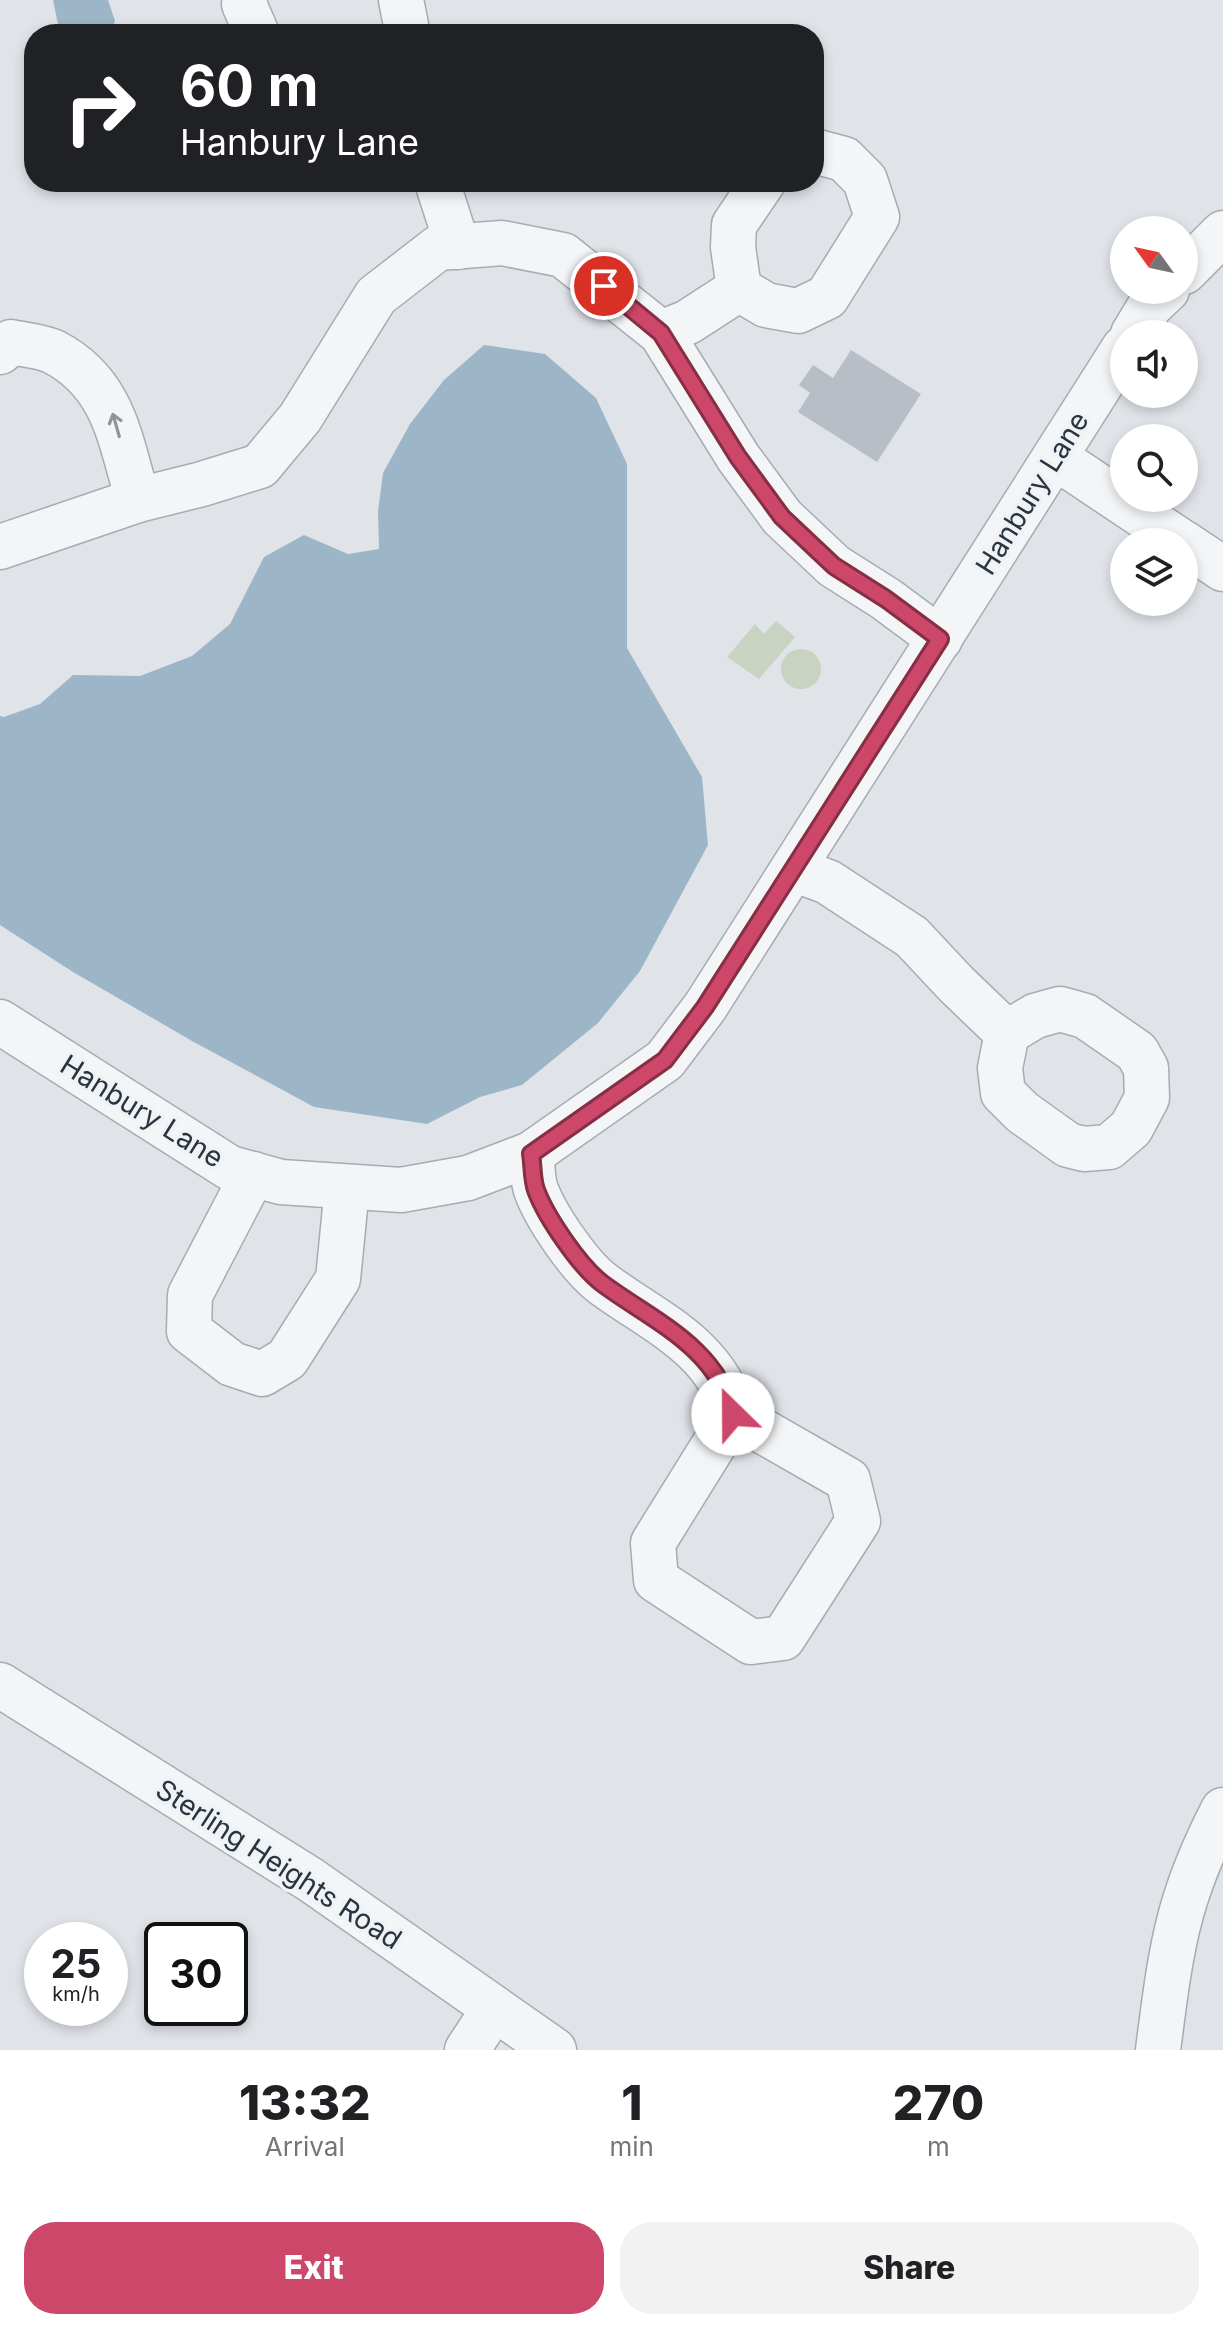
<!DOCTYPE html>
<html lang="en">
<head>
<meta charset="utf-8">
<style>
  body { margin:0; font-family:Inter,sans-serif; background:#f2f2f2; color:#202124; height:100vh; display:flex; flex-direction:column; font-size:30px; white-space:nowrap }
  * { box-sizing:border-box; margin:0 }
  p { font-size:26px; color:#757577 }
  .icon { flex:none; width:44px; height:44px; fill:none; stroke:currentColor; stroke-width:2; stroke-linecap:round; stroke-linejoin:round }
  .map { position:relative; height:2050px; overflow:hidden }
  .panel { display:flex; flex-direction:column; background:#fff; flex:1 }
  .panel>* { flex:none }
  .top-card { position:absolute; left:24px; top:24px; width:800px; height:168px; border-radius:32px; box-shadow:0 4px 12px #0003; background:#202124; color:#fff; overflow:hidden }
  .needle { width:52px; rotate:303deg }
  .controls { position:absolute; left:1110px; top:216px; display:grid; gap:16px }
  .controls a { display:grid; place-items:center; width:88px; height:88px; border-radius:50%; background:#fff; box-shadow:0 4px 12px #0003; font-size:40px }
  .speed { position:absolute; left:24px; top:1922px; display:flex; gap:16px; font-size:40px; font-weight:700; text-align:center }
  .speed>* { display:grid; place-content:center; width:104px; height:104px; border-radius:50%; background:#fff; box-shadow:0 4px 12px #0003; line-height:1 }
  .speed small { font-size:20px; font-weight:400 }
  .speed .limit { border:4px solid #111; border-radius:12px; background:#fff; color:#111 }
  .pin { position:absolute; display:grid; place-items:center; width:68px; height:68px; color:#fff; margin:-34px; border:4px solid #fff; border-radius:50%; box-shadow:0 2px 8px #0007 }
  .me { position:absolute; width:88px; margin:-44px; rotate:337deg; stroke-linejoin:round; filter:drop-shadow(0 0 6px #0008) }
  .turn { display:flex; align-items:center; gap:28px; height:168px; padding:0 24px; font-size:36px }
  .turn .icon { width:104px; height:104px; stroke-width:2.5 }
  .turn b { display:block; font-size:56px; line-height:68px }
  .eta { display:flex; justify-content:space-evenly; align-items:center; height:136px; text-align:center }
  .eta b { font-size:48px; font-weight:800; line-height:56px }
  .action { display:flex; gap:16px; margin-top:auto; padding:16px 24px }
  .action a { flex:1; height:92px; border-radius:32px; background:#cc4769; color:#fff; font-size:32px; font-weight:800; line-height:92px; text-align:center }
  .action a+a { background:#f2f2f2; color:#202124 }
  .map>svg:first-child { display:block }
  .green { fill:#c8d3c1 }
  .water { fill:#9cb6c8 }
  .building { fill:#b7bec6 }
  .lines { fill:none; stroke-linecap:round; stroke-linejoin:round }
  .minor-casing { stroke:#a5acb3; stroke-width:47 }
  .minor { stroke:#f3f5f7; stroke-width:44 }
  .oneway { stroke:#8e949c }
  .route-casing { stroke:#852e44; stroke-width:20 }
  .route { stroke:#cc4769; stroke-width:14 }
  .labels { text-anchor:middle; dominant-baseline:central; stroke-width:7; stroke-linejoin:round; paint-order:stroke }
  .street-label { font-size:28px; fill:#293440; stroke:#f0f3f6 }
</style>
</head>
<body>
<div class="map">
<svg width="1223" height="2050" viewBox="0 0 1223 2050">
  <rect width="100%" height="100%" fill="#e0e4e9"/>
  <g class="green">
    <path d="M776 621 795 637 759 679 727 657 755 624 764 634Z"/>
    <circle cx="801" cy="669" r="20"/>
  </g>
  <g class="water">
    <path d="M53 0H108L115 21 109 34H60Z"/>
    <path d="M484 345 545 354 596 398 627 464V648L702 777 708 845 640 971 598 1023 522 1085 480 1097 427 1124 314 1107 192 1041 73 972 0 925V716L4 717 40 704 73 675 140 676 192 656 230 624 264 557 304 535 348 554 379 549 378 511 383 473 410 424 444 380Z"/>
  </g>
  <path class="building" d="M851 350 921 394 877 462 798 412 810 393 799 385 813 365 833 378Z"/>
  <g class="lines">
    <g class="minor-casing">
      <g id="minor">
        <path d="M245 0 244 4 257 34"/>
        <path d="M401 0 406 25 405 34"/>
        <path d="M437 182 458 247"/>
        <path d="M1184 272 1223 233"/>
        <path d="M739 289 766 305 798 311 827 297 877 217 865 180 844 159 814 151"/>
        <path d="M739 289 733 247 734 225 763 182"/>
        <path d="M661 333 688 322 739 289"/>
        <path d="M1133 334 1150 306 1167 290"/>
        <path d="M0 352 11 342C25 345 42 346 54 352 115 384 120 441 138 500"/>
        <path d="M1055 457 1182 542"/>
        <path d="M1184 543 1223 569"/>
        <path d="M0 547 138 500 202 484 260 466 300 418 376 296 438 248 502 243 563 255 661 333 738 457 782 517 834 566 886 599 940 639"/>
        <path d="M793 869 828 882 912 937 956 984 1007 1033"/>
        <path d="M1060 1009 1085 1016 1137 1052 1146 1068 1147 1098 1131 1128 1109 1147 1084 1149 1068 1145 1022 1112 1003 1093 1000 1068 1007 1033 1035 1016Z"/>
        <path d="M0 1022 230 1168 281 1182 401 1190 468 1178 531 1154 665 1060 705 1007 1124 348"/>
        <path d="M531 1154C533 1165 532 1179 536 1190 546 1217 580 1267 603 1284 653 1321 717 1347 733 1414L653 1543 656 1580 751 1642 783 1638 858 1521 848 1480 733 1414"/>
        <path d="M253 1174 190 1295 189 1331 232 1364 262 1374 287 1359 338 1279 347 1188"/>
        <path d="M0 1685 311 1880 554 2050"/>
        <path d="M467 2050 494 2009"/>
        <path d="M1158 2050C1164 2005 1169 1958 1181 1914 1191 1877 1206 1843 1223 1810"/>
      </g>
    </g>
    <use href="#minor" class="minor"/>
  </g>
  <defs><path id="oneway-shaft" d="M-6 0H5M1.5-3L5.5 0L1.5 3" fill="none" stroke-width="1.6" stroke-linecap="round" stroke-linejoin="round" transform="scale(2)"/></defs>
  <use class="oneway" href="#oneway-shaft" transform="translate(116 425) rotate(-106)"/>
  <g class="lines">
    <g class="route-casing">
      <path id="route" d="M604 286 661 333 738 457 782 517 834 566 886 599 940 639 705 1007 665 1060 531 1154C533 1165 532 1179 536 1190 546 1217 580 1267 603 1284 653 1321 717 1347 733 1414"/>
    </g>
    <use href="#route" class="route"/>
  </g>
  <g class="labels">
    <g class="street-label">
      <text transform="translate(1032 493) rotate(-58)">Hanbury Lane</text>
      <text transform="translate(142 1111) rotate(32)">Hanbury Lane</text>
      <text transform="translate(279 1864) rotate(33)">Sterling Heights Road</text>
    </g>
  </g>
</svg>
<div class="controls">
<a><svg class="needle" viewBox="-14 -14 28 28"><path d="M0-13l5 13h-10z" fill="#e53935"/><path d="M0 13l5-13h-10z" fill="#757577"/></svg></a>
<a><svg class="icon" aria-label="sound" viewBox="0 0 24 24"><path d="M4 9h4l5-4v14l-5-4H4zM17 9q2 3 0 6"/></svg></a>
<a><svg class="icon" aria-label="search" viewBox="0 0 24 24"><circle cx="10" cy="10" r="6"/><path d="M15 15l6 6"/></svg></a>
<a><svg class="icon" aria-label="layers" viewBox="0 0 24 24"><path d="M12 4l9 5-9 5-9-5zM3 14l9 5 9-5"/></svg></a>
</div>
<div class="speed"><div>25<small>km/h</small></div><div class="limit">30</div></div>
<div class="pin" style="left:604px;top:286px;background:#d93025"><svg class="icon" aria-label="arrive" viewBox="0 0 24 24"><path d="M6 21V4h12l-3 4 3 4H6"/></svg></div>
<svg class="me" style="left:733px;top:1414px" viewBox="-20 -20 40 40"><circle r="19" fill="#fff"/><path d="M0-13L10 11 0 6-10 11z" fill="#cc4769"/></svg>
<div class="top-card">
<div class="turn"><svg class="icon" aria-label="right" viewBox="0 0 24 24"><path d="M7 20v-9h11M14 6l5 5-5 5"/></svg><div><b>60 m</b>Hanbury Lane</div></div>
</div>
</div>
<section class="panel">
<div class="eta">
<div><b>13:32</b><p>Arrival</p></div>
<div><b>1</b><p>min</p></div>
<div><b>270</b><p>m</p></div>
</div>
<div class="action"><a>Exit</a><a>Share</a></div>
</section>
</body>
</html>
